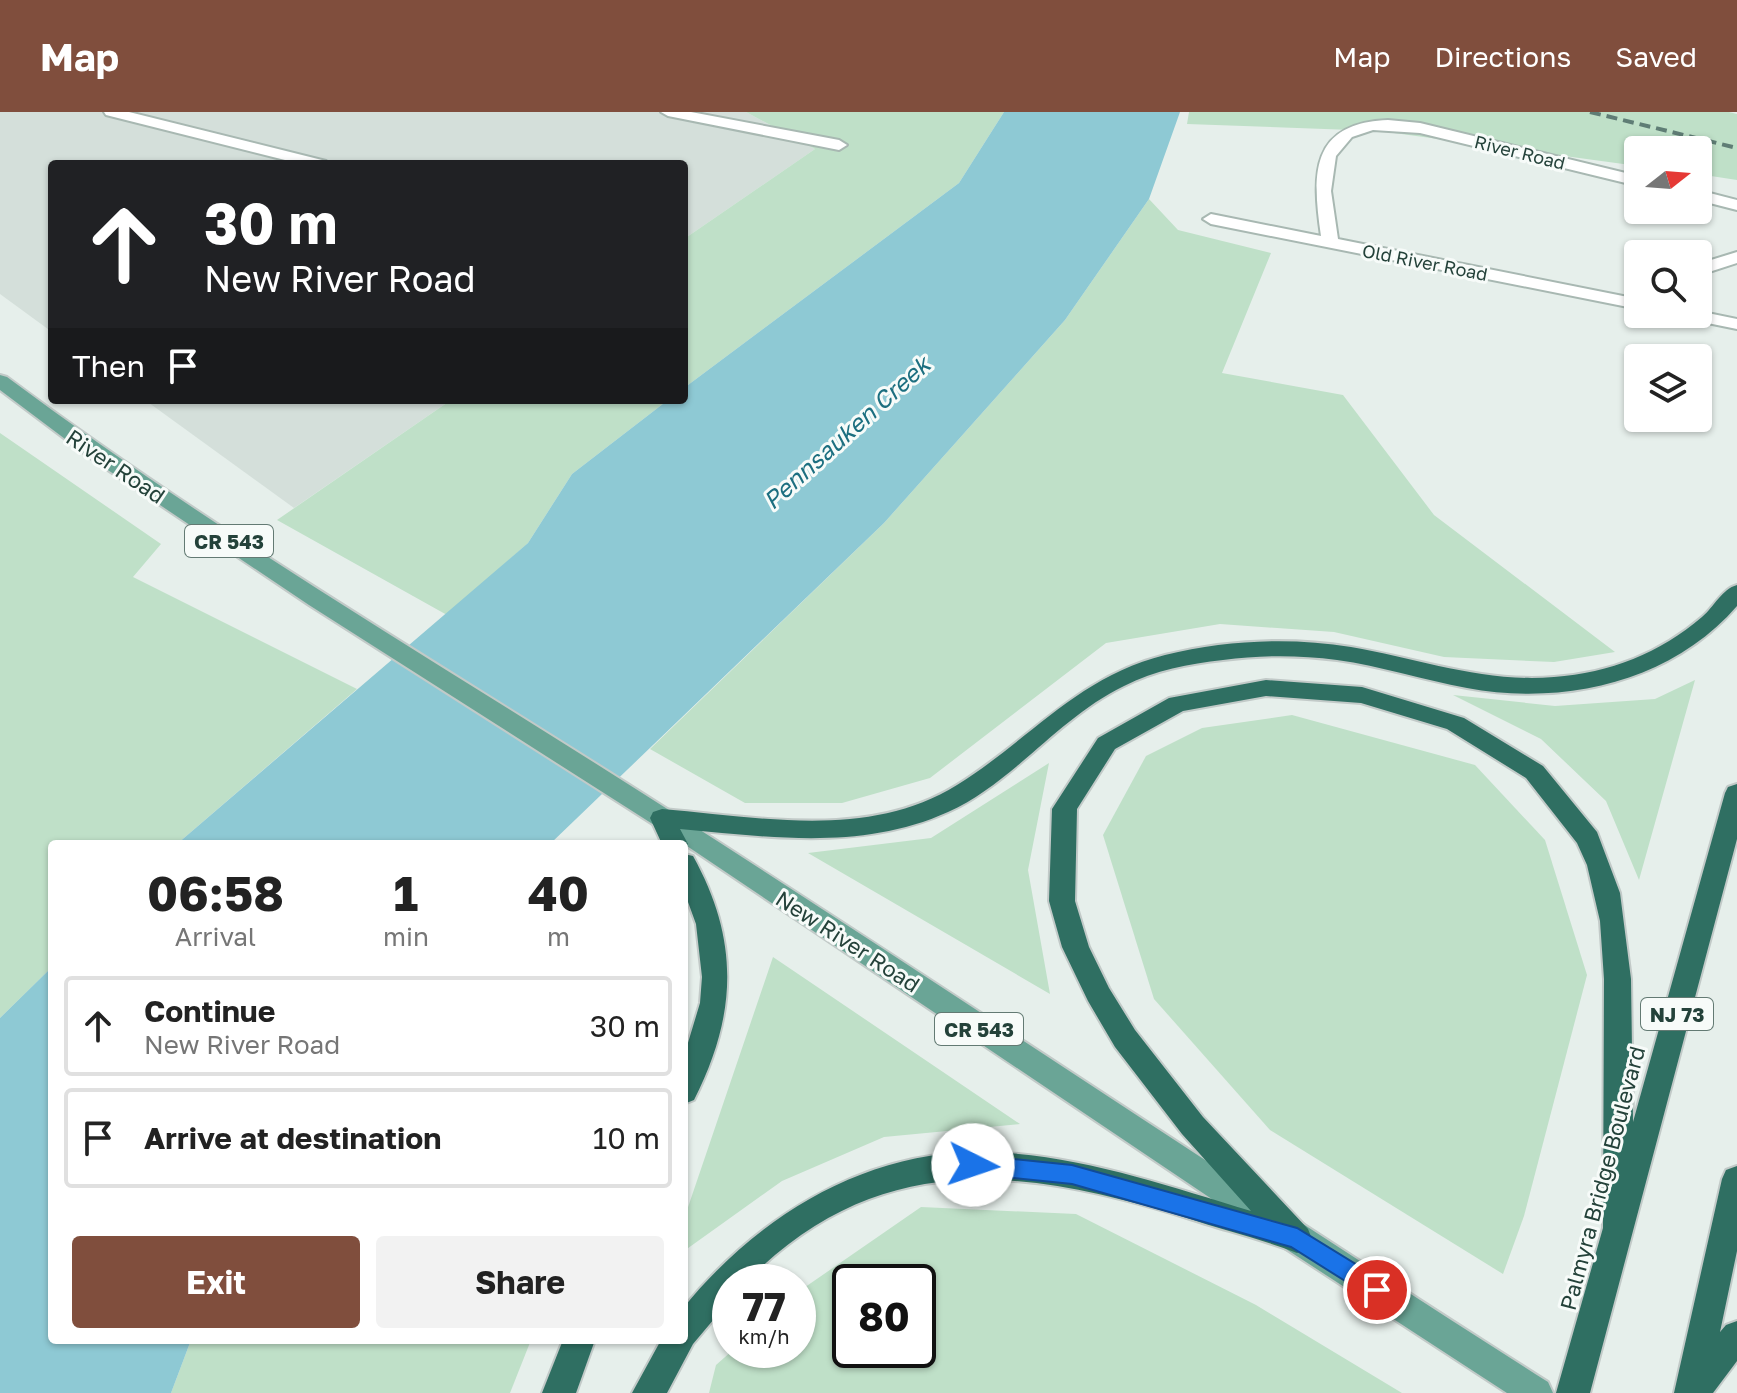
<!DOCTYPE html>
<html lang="en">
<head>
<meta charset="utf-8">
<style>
  body { margin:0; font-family:"Golos Text",sans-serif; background:#f2f2f2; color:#222; height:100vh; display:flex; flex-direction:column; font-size:30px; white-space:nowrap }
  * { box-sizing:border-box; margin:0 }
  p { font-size:26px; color:#767676 }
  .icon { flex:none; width:44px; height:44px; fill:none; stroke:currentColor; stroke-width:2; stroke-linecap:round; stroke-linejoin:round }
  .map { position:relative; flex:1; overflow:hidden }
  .details { position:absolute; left:48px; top:728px; width:640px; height:504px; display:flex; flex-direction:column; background:#fff; border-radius:8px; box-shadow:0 2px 6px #0004 }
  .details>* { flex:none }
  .banner { position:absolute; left:48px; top:48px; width:640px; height:244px; border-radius:8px; box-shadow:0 2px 6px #0004; background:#202124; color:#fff; overflow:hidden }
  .needle { width:52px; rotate:73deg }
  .controls { position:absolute; left:1624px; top:24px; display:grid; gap:16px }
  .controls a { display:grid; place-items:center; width:88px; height:88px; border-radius:8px; background:#fff; box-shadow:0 2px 6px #0004; font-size:40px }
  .speed { position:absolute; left:712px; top:1152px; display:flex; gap:16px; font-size:40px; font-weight:700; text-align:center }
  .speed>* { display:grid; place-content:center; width:104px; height:104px; border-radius:50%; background:#fff; box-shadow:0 2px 6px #0004; line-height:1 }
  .speed small { font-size:20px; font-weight:400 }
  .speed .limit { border:4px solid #111; border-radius:12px; background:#fff; color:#111 }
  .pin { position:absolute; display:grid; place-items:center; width:68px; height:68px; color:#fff; margin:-34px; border:4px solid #fff; border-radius:50%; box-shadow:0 2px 8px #0007 }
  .me { position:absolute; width:88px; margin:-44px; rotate:94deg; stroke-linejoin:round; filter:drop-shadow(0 0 6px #0008) }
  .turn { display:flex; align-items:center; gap:28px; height:168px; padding:0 24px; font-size:36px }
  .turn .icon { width:104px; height:104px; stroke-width:2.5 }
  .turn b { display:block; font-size:56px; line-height:68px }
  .then { display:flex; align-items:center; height:76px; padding:0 24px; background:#0003; gap:16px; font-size:30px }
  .eta { display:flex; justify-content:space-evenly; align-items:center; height:136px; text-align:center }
  .eta b { font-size:48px; font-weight:700; line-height:56px }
  .button { display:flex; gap:16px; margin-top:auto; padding:16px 24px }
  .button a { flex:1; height:92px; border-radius:8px; background:#804e3d; color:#fff; font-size:32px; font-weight:700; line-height:92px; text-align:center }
  .button a+a { background:#f2f2f2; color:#222 }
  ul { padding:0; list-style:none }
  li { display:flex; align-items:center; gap:24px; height:100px; margin:0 16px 12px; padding:0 8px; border:4px solid #e0e0e0; border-radius:8px }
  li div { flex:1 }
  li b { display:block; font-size:30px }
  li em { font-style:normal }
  header { display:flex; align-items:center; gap:48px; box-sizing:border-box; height:112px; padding:0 40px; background:#804e3d; color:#fff }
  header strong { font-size:38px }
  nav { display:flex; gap:44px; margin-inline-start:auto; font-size:28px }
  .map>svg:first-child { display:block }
  .built { fill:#d4dfda }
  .green { fill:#bfe0c8; fill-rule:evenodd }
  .water { fill:#8ec9d4 }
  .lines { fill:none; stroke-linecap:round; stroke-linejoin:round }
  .minor-casing { stroke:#a8b8b2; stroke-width:4 }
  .major-casing { stroke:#c2cac8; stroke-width:4 }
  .highway-casing { stroke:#c2cac8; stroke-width:4 }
  .minor { fill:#fff; fill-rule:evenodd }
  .major { fill:#6aa596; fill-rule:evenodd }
  .highway { fill:#2f6f62; fill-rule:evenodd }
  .rail { stroke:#5f7d75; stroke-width:4; stroke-dasharray:11 6; stroke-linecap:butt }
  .route { fill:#1a73e8; stroke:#114b97; stroke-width:2 }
  .labels { text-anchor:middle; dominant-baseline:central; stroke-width:6; stroke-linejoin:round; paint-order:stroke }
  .far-street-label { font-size:18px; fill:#24423a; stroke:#f7fbf9 }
  .shield { fill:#f7fbf9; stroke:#637a73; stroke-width:2 }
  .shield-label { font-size:20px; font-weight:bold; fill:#24423a }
  .street-label { font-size:22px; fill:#24423a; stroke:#f7fbf9 }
  .water-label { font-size:24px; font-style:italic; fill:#1c6f80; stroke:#f7fbf9 }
</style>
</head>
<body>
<header>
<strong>Map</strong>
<nav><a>Map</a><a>Directions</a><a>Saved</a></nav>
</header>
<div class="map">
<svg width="1737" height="1281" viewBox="0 0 1737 1281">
  <rect width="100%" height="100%" fill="#e6efeb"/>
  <g class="built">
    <path d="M0 0H746L815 37 684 127V52H52V220L0 182Z"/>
    <path d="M145 288H451L294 396Z"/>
  </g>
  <g class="green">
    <path d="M746 0H1004L959 71 684 276V127L815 37Z"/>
    <path d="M1189 0H1729L1737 2V68L1698 62V38H1638V54L1379 19 1187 12Z"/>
    <path d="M1149 87 1178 118 1271 141 1222 261 1343 283 1434 403 1615 540 1554 550 1444 545 1334 520 1220 512 1106 531 930 666 842 691H745L650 637 884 411 1065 208Z"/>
    <path d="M451 288H668L572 362 528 431 447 503 277 408Z"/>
    <path d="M0 321 161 432 133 465 357 577 177 732H52V855L0 906Z"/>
    <path d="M1695 568 1639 768 1606 689 1541 627 1453 583 1555 594 1655 587Z"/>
    <path d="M1292 603 1475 653 1545 728 1587 863 1524 1104 1503 1162 1270 1018 1154 887 1103 723 1146 644 1202 616Z"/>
    <path d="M1049 651 1028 758 1050 882 808 741 931 726Z"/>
    <path d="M773 845 1020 1012 884 1025 782 1069 684 1139V1107Z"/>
    <path d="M921 1095 1076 1102 1256 1193 1402 1281H709L716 1253 733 1238H798V1180ZM850 1170H918V1238H850Z"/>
    <path d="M191 1228H531L510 1281H171Z"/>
  </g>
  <g class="water">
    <path d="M1004 0H1180L1149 87 1065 208 884 411 550 732H177L528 431 572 362 668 288H684V276L959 71Z"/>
    <path d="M52 855V1228H191L171 1281H0V906Z"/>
  </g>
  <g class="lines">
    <g class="minor-casing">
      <g id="minor">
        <path d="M104 0H129L326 49 328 52H301L106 3Z"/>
        <path d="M661 0H691L839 28 847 33 839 38 668 4Z"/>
        <path d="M1388 8 1420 11 1638 64V74L1420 21 1373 18 1352 25 1336 44 1331 79 1338 127 1638 187V197L1211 112 1203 107 1211 102 1321 124C1312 62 1310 11 1388 8Z"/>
        <path d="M1698 78 1737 88V98L1698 88Z"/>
        <path d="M1737 140V151L1709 160 1704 168 1698 169V152Z"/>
        <path d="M1698 199 1737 207V217L1683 206 1680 202H1698Z"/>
      </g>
    </g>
    <g class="major-casing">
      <path id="major" d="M0 263 7 265C220 424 449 557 672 700 965 888 1254 1083 1548 1270L1553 1281H1507L1286 1137 684 732 309 493 93 348 0 278Z"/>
    </g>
    <g class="highway-casing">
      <g id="highway">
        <path d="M1737 473V494C1671 570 1564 594 1467 576 1423 568 1381 554 1337 548 1299 543 1261 543 1223 548 1189 552 1155 558 1124 574 1058 606 1014 670 948 700 862 739 770 725 680 717L688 732 684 738V732H662L650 706 653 700 662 697C760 705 869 728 957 673 1031 627 1077 565 1165 543 1226 528 1290 525 1351 535 1420 547 1484 571 1554 565 1610 561 1660 541 1702 505 1714 495 1722 477 1737 473Z"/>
        <path d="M1266 568 1362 575 1464 606 1543 654 1597 720 1620 781 1631 867 1633 1010 1725 681 1728 675 1737 672V727L1590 1281H1556L1603 1116 1604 867 1600 809 1587 753 1577 731 1526 666 1447 617 1361 591 1266 584 1183 599 1115 637 1077 697 1075 789 1089 835 1109 876 1135 918 1203 1005 1308 1117 1312 1127 1308 1137 1297 1141C1261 1127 1223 1118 1187 1106 1022 1055 878 1036 746 1170H730V1188L693 1232 667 1281H632L661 1228H684V1195C755 1108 858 1042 974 1040 1068 1039 1162 1072 1251 1099L1182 1022 1115 935 1088 889 1062 835 1049 789 1052 697 1098 626 1169 586Z"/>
        <path d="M684 742 693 744C740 829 737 903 694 988L684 992V944L700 891 702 865 696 812 684 779Z"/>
        <path d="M1737 1054V1139L1720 1220 1726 1213 1737 1209V1249L1713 1281H1674L1722 1067 1726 1058Z"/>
        <path d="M563 1228H595L576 1281H542Z"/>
      </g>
    </g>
    <use href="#minor" class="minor"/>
    <use href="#major" class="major"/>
    <use href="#highway" class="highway"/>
    <path class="rail" d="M1590 0 1737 36"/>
  </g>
  <path class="route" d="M973 1043 1072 1053 1297 1116 1385 1170 1389 1178 1385 1186 1377 1189 1291 1135 1072 1072 973 1062 965 1059 962 1053 965 1046Z"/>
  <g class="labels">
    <g class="far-street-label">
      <text transform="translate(1520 40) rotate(14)">River Road</text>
      <text transform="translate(1425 150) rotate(11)">Old River Road</text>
    </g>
    <g class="shield">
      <rect x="185" y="413" width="88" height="32" rx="6"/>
      <rect x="1641" y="886" width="72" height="32" rx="6"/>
      <rect x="935" y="901" width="88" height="32" rx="6"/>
    </g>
    <g class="shield-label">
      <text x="229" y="429">CR 543</text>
      <text x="1677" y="902">NJ 73</text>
      <text x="979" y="917">CR 543</text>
    </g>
    <g class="street-label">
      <text transform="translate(116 354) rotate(34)">River Road</text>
      <text transform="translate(848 829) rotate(33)">New River Road</text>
      <text transform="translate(1602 1066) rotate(-75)">Palmyra Bridge Boulevard</text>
    </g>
    <g class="water-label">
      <text transform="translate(846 320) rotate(-42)">Pennsauken Creek</text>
    </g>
  </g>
</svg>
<div class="controls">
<a><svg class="needle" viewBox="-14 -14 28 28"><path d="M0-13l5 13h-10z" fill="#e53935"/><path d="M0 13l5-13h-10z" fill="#767676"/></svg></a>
<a><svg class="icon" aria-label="search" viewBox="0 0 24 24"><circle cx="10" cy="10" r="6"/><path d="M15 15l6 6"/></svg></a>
<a><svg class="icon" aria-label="layers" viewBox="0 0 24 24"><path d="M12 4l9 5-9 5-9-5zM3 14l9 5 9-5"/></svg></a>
</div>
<div class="speed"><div>77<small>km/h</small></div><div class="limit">80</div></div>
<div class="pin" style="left:1377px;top:1178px;background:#d93025"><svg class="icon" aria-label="arrive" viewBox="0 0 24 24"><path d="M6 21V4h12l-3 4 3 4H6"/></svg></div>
<svg class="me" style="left:973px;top:1053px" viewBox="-20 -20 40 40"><circle r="19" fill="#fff"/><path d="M0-13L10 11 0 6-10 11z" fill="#1a73e8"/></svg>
<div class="banner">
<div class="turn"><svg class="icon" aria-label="ahead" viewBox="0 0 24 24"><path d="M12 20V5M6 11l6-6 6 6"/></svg><div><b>30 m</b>New River Road</div></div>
<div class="then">Then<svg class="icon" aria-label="arrive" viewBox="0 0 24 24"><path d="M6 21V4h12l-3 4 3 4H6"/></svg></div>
</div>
<section class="details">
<div class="eta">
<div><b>06:58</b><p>Arrival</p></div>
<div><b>1</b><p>min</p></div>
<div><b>40</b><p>m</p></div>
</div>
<ul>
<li><svg class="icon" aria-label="ahead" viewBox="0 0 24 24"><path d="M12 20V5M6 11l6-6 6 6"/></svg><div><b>Continue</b><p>New River Road</p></div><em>30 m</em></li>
<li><svg class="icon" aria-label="arrive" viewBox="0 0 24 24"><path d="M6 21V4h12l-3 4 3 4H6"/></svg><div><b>Arrive at destination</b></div><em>10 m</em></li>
</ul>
<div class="button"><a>Exit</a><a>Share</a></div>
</section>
</div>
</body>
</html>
